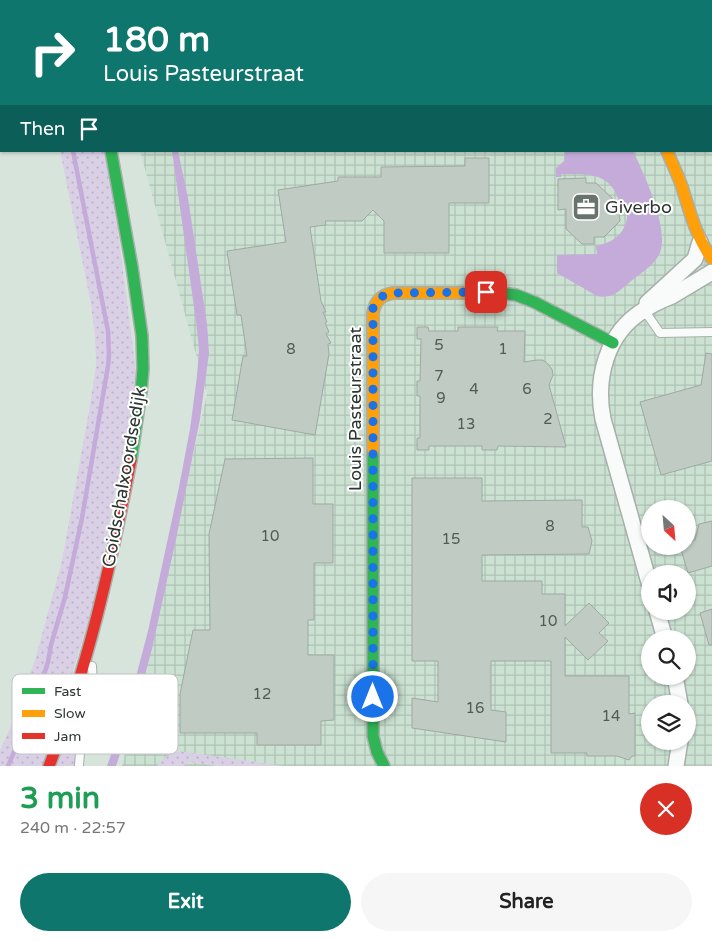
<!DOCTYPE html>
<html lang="en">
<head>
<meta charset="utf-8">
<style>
  body { margin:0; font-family:"Varela Round",sans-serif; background:#f6f6f6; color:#222; height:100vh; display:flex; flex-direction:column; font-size:19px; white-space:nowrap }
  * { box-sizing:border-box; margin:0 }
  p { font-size:16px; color:#767676 }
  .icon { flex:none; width:28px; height:28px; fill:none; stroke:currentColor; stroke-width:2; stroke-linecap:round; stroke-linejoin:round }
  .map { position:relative; height:766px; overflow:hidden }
  .drawer { display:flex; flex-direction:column; background:#fff; flex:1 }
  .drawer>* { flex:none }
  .hud { position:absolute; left:0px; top:0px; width:712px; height:152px; box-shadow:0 1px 4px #0004; background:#0f766e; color:#fff; overflow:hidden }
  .needle { width:32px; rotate:154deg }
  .buttons { position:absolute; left:641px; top:500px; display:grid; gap:10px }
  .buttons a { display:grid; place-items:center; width:55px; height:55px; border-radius:50%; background:#fff; box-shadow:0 1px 4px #0004; font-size:25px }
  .pin { position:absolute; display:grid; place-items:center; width:42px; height:42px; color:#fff; margin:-21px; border-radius:10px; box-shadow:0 2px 8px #0006 }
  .me { position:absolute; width:55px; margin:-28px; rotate:0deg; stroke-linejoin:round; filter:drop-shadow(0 0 4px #0008) }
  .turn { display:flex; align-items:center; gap:18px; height:105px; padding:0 20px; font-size:22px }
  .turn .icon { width:65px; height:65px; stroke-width:2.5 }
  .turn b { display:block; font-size:35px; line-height:42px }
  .then { display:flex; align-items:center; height:48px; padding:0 20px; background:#0003; gap:10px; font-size:19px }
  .round { display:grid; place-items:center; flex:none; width:52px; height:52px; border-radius:26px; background:#f6f6f6 }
  .head { display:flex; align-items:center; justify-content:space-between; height:85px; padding:0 20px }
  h1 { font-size:30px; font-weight:700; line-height:38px; color:#1e9e55 }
  .primary-button { display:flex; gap:10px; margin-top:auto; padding:10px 20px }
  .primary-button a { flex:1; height:58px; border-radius:30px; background:#0f766e; color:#fff; font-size:20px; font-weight:700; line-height:58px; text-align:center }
  .primary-button a+a { background:#f6f6f6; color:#222 }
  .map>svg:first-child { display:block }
  .industrial { fill:url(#industrial-grid); fill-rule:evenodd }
  .grass { fill:url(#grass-dots) }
  .water { fill:#c5abd9 }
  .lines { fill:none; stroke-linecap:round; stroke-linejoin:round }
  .stream { stroke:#c5abd9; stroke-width:4.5 }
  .building { fill:#c0cbc4; stroke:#9fa9a2 }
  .lane-casing { stroke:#a7b0aa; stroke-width:10 }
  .street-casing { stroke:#a7b0aa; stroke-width:18 }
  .fast-casing { stroke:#a7b0aa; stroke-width:14 }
  .slow-casing { stroke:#a7b0aa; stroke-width:14 }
  .jam-casing { stroke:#a7b0aa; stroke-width:14 }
  .lane { stroke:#f9fbfa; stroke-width:8 }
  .street { stroke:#f9fbfa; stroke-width:15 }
  .fast { stroke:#30b455; stroke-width:11 }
  .slow { stroke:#ff9f0a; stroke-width:11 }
  .jam { stroke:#e5322d; stroke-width:11 }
  .route { stroke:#1a73e8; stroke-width:9; stroke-dasharray:0 16.2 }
  .labels { text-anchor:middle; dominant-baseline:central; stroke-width:4; stroke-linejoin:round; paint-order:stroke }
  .number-label { font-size:15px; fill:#525b55 }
  .poi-label { font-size:18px; fill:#2d3630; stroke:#fff; text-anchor:start }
  .street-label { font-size:18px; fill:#2d3630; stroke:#fff }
  .key { fill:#fff; stroke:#c0c3c1; stroke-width:1 }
  .key-label { font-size:14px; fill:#2d3630 }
</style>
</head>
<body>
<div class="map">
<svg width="712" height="766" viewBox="0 0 712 766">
  <defs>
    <pattern id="industrial-grid" width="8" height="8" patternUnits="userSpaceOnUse" patternTransform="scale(1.25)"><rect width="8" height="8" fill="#cbe2d2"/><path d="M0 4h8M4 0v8" fill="none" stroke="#afc2b5"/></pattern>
    <pattern id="grass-dots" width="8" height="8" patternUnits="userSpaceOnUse" patternTransform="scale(1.25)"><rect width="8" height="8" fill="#d9d0e6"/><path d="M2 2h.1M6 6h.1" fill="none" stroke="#bbb3c6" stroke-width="1.8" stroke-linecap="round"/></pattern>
  </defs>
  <rect width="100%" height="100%" fill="#d7e4db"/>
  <path class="industrial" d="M107 0H712V766H122L207 394 140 151H711V1H107ZM650 509H688V546H650ZM650 574H688V611H650ZM650 639H688V676H650ZM650 704H688V741H650Z"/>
  <g class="grass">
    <path d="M60 151H105L113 193 137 379 95 599 44 766H0V750L10 728 35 660 62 561 90 405 96 366 95 337 91 304Z"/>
    <path d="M90 677 76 766H56Z"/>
    <path d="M179 751 283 766H216L190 762 183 766H157L165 757Z"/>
  </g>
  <g class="water">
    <path d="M172 151H178L188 198 207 324 209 353 200 419 176 539 152 649 138 700 116 766H107L127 711 148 631 179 487 190 429 197 376 199 350 196 321Z"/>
    <path d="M565 151H633C644 174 671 231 659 255 653 266 640 274 631 281 619 291 613 299 597 296L557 273V255L597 254 596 246C619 241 628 229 628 207H621C612 172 591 174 561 174V177H556V168L564 161Z"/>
  </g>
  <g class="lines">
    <path class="stream" d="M8 766 31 712 41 684 48 662 51 645 65 597 82 518 108 366 109 355 108 331 73 151"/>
  </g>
  <g class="building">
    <path d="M465 158H489V203H449V253H384V221L373 210 362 221H325L326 225 310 227 321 301 326 312H323L327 322 325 323 329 332 326 334 331 343 328 344 329 354 315 435 232 420 243 356H247L241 315H237L227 251 286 242 278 190 338 181V177H381V167L465 166Z"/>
    <path d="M586 178V183H596L612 198V209H619L620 221 604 237H594V244H582L566 229V209L558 210V179Z"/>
    <path d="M417 327H428L429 331H458V327H498L497 331H525L524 362 537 360H543L547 363 552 369 553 375 549 385 566 447 498 446 497 450H482V446H429V450H417V438H420V396H417V381H420L421 339H417Z"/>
    <path d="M706 353 712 354V461L661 475 640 402 701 385Z"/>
    <path d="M313 458V504H333V563H314V620H308V655H334V720L321 721V745H257V733H180V694L193 630H210L209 534 225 459Z"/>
    <path d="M412 478H482V501L582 500V527H588L592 541 589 554 482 555V581H542V594H565V626L589 603 609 623 599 633 608 641 588 660 565 637V676H629V714L635 713V756H632L629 760 617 756H587V753H551V661H491V710L506 712V742L412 728V698L438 702V661H412Z"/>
    <path d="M712 521V566L688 573 680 546H688V542L695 540 699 524Z"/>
    <path d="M712 609V645H709L700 613Z"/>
  </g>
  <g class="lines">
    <g class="lane-casing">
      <g id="lane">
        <path d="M324 0V1"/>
        <path d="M49 1 50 0"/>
        <path d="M0 28 1 27"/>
        <path d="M642 311 649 317 660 333 712 332"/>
        <path d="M79 766C80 733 95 699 92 666"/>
      </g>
    </g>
    <g class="street-casing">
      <g id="street">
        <path d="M711 44 712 43"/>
        <path d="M0 104 1 103"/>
        <path d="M647 303 695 259 700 242"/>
        <path d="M650 586 603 419C595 379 606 333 644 310 653 304 662 300 672 296 685 288 699 280 712 272"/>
        <path d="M657 611 665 639"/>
        <path d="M675 676 680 704"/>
        <path d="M676 766 680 741"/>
      </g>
    </g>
    <g class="fast-casing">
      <g id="fast">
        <path d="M0 69H1"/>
        <path d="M111 151 132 267 142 336 143 369 141 392 131 460"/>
        <path d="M501 293 516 295 534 302 613 343"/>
        <path d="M373 452V736L377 752 384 766"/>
      </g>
    </g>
    <g class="slow-casing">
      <g id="slow">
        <path d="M667 151C672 163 678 175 682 187 690 212 696 237 712 259"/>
        <path d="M373 452V313C375 301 381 295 393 293H501"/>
      </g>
    </g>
    <g class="jam-casing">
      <path id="jam" d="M49 766C88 668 111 564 131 460"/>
    </g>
    <use href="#lane" class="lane"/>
    <use href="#street" class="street"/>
    <use href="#fast" class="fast"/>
    <use href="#slow" class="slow"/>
    <use href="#jam" class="jam"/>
  </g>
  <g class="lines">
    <path class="route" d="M373 697V307L379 298 389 293 486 292"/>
  </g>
  <defs>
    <g id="office-square" transform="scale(1.4375)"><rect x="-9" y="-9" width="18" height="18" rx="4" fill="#68736c" stroke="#fff"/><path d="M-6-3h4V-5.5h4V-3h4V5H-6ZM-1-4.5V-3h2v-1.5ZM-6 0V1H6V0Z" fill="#fff"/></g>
  </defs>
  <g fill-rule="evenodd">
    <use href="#office-square" x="586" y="207"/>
  </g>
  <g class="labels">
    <g class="number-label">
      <text x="439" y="345">5</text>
      <text x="291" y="349">8</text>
      <text x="503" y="349">1</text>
      <text x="439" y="376">7</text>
      <text x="474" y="389">4</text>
      <text x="527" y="389">6</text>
      <text x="441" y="398">9</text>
      <text x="548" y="419">2</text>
      <text x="466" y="424">13</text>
      <text x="550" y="526">8</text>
      <text x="270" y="536">10</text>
      <text x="451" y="539">15</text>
      <text x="548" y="621">10</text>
      <text x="262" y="694">12</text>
      <text x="475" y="708">16</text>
      <text x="611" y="716">14</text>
    </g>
    <g class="poi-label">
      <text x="605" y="207">Giverbo</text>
    </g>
    <g class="street-label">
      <text transform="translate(355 409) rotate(-90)">Louis Pasteurstraat</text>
      <text transform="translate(124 477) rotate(-80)">Goidschalxoordsedijk</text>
    </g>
  </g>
  <rect x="12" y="674" width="166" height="80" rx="8" class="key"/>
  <rect x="22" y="688" width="23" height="6" fill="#30b455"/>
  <rect x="22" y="710" width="23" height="7" fill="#ff9f0a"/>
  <rect x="22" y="733" width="23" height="6" fill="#e5322d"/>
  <g class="key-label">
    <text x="54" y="696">Fast</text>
    <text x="54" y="718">Slow</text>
    <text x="54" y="741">Jam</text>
  </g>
</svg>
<div class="buttons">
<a><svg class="needle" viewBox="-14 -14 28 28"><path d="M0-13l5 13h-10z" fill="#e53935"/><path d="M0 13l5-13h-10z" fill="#767676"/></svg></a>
<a><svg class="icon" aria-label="sound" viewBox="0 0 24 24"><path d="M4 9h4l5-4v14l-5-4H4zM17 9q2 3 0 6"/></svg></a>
<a><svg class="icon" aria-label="search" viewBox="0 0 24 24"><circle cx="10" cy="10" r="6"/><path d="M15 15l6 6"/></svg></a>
<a><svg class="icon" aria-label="layers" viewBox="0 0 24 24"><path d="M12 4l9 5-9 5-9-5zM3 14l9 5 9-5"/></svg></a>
</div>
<div class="pin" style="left:486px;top:292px;background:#d93025"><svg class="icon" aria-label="arrive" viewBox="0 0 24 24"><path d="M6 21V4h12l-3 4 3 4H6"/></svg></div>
<svg class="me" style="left:373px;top:697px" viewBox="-20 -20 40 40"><circle r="17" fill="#1a73e8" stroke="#fff" stroke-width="3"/><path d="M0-11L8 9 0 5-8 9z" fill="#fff"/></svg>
<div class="hud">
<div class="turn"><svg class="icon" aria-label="right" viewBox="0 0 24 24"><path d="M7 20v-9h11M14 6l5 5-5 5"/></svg><div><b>180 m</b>Louis Pasteurstraat</div></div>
<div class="then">Then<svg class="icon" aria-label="arrive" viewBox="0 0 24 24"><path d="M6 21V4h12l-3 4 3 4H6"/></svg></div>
</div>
</div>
<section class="drawer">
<div class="head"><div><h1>3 min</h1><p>240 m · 22:57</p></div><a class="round" style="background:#d93025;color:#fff"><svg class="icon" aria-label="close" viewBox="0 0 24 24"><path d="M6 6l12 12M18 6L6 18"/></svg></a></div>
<div class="primary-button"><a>Exit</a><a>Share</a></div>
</section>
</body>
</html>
